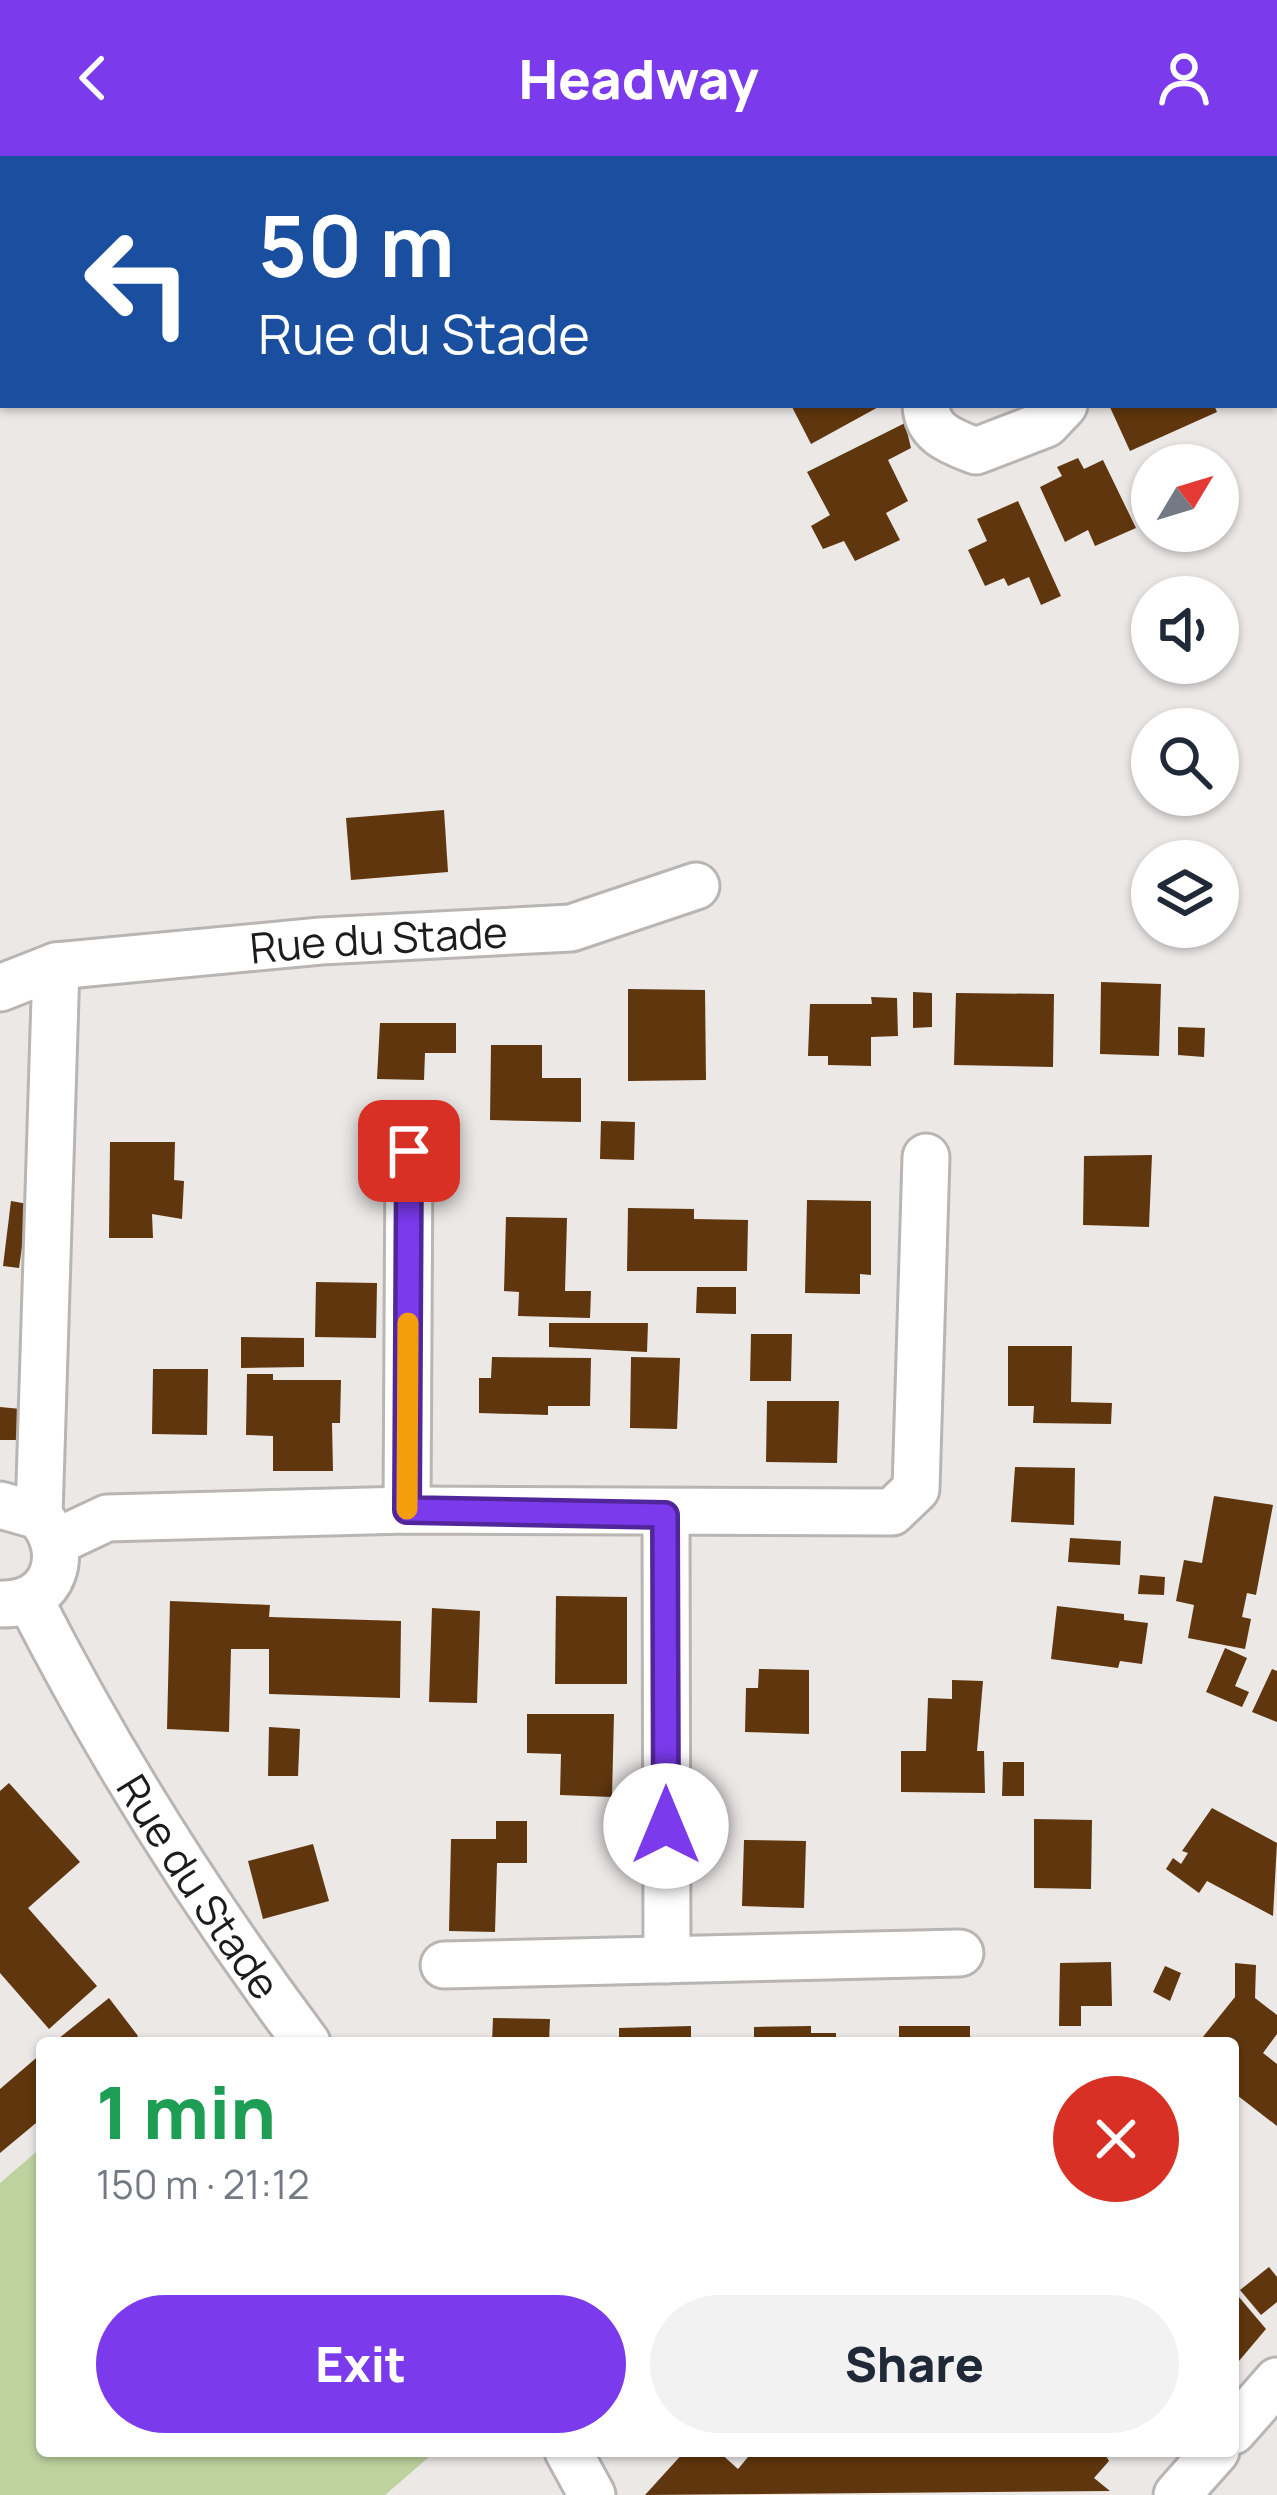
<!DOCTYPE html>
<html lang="en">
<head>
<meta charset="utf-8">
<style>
  body { margin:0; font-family:Manrope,sans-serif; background:#f2f2f3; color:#1f2937; height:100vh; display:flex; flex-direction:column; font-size:45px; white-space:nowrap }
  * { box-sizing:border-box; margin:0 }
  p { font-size:39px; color:#747a83 }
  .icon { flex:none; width:66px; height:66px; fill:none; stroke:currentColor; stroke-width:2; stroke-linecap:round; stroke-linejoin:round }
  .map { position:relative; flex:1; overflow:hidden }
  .side { position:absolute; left:36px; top:1881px; width:1203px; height:420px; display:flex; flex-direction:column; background:#fff; border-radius:12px; box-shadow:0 3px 9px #0004 }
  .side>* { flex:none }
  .banner { position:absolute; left:0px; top:0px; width:1278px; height:252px; box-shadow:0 3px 9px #0004; background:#1a4fa0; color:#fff; overflow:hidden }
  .needle { width:78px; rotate:52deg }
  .tools { position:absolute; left:1131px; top:288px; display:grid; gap:24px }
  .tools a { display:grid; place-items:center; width:108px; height:108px; border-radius:50%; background:#fff; box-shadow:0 3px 9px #0004; font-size:60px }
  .pin { position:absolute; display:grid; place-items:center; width:102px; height:102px; color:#fff; margin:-51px; border-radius:24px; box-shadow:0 6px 18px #0006 }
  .me { position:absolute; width:132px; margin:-66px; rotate:0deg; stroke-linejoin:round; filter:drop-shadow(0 0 9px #0008) }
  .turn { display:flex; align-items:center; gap:42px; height:252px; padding:0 60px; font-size:54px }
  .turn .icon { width:156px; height:156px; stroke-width:2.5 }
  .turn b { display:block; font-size:84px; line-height:102px }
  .round { display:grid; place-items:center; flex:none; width:126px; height:126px; border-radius:63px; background:#f2f2f3 }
  .summary { display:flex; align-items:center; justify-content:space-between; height:204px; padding:0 60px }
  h1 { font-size:72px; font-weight:800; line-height:90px; color:#1e9e55 }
  .cta { display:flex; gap:24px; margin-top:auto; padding:24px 60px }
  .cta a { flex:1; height:138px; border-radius:72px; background:#7c3aed; color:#fff; font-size:48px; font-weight:800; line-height:138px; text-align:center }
  .cta a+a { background:#f2f2f3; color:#1f2937 }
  header { display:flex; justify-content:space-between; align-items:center; height:156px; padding:0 60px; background:#7c3aed; color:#fff; font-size:54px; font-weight:800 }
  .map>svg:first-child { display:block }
  .green { fill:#bed29f }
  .building { fill:#60360e }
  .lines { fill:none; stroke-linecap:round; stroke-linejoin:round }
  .minor-casing { stroke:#b8b5b3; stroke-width:51 }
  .minor { stroke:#fff; stroke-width:45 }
  .route-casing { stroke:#51269a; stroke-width:30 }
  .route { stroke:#7c3aed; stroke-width:21 }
  .slow { stroke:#f59e0b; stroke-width:21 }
  .labels { text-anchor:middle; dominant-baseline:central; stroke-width:12; stroke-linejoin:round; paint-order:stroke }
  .street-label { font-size:42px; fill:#1d1c1b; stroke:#f8f5f3 }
</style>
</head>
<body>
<header><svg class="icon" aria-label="back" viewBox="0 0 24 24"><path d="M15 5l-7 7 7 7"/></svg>Headway<svg class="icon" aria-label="person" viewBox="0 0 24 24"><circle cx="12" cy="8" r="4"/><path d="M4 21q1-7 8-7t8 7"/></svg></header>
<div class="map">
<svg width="1277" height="2339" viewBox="0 0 1277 2339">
  <rect width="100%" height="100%" fill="#ebe8e6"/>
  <path class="green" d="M42 1991V2295H436L385 2339H0V2027Z"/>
  <g class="building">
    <path d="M791 249H882L811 288Z"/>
    <path d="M1109 249H1214L1217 256 1130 295Z"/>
    <path d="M905 267 911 292 888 304 908 345 886 357 900 384 855 405 844 385 823 393 811 370 830 359 807 316Z"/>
    <path d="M1078 302 1084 313 1103 304 1136 372 1095 390 1088 374 1065 386 1040 331 1062 320 1057 311Z"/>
    <path d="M1018 345 1061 440 1041 449 1029 421 1008 430 1004 422 985 430 968 394 987 385 977 363Z"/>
    <path d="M444 654 448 716 351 724 346 662Z"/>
    <path d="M1101 826 1161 828 1159 900 1100 898Z"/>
    <path d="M628 833 705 834 706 924 628 925Z"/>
    <path d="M913 836 932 837V871L913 872Z"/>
    <path d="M956 837 1054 838 1053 911 954 909Z"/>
    <path d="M871 841 897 842 898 880 871 881V910L828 909V900H808L810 848H872Z"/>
    <path d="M380 867H456V897H425L424 924 377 923Z"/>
    <path d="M1178 871 1205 872 1204 901 1178 899Z"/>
    <path d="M491 889H542V922H581V966L490 964Z"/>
    <path d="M601 965 635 966 634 1004 600 1003Z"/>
    <path d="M110 986H175L174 1024 184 1025 182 1063 152 1058 153 1082H109Z"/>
    <path d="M1152 999 1149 1071 1083 1069 1084 1000Z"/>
    <path d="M807 1044 871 1045V1119L860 1118V1138L805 1137Z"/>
    <path d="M11 1045 28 1048 19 1112 3 1110Z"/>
    <path d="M628 1052 694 1053V1063L748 1064 747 1115H627Z"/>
    <path d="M506 1061 567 1062 565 1135H591L590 1162 518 1160 519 1136 504 1135Z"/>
    <path d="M316 1126 377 1127 376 1182 315 1181Z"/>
    <path d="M697 1131H736V1158L696 1157Z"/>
    <path d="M549 1167H648L647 1196 549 1191Z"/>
    <path d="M751 1178H792L791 1225H750Z"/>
    <path d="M241 1181 304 1182V1211L241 1212Z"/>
    <path d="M1008 1190H1072L1071 1246 1112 1247 1111 1268 1033 1267 1034 1250H1008Z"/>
    <path d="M492 1201 591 1202 590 1250H548V1259L479 1257V1222H491Z"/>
    <path d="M631 1201 680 1202 677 1273 630 1272Z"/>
    <path d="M153 1213H208L207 1279 152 1278Z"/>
    <path d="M247 1218H273V1224H341L340 1267H332L333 1315H273V1280L246 1279Z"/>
    <path d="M767 1245H839L837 1307 766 1306Z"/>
    <path d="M0 1251 21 1253 20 1284H0Z"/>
    <path d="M1015 1311 1075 1312 1074 1369 1011 1366Z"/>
    <path d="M1214 1340 1273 1349 1256 1439 1247 1437 1242 1461 1251 1463 1245 1493 1188 1482 1194 1449 1176 1445 1184 1404 1202 1407Z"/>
    <path d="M1070 1382 1121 1385 1120 1409 1068 1406Z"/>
    <path d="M1140 1419 1165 1421 1164 1439 1138 1438Z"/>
    <path d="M556 1440 627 1441V1528H555Z"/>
    <path d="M170 1445 270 1449 269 1461 401 1465 400 1542 269 1538V1493H231L229 1576 167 1573Z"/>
    <path d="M1057 1450 1124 1458V1464L1148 1467 1142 1508 1120 1505 1118 1512 1051 1503Z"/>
    <path d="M432 1452 480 1455 477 1547 429 1546Z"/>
    <path d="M1225 1492 1247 1502 1235 1530 1249 1536 1242 1551 1206 1536Z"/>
    <path d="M759 1513 809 1514V1578L745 1576 746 1532H758Z"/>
    <path d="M1272 1513 1277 1515V1566L1252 1556Z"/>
    <path d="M952 1524 983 1525 977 1595H984L985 1637 901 1636V1595H926L928 1542 952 1543Z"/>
    <path d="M527 1558H614L612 1641 560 1639 561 1598 527 1597Z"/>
    <path d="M269 1571 300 1573 298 1620H268Z"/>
    <path d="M1003 1606H1024V1640H1002Z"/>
    <path d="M9 1627 80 1706 28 1752 97 1830 49 1873 0 1817V1635Z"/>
    <path d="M1212 1652 1277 1687 1273 1760 1207 1725 1199 1737 1166 1713 1173 1702 1181 1708 1188 1697 1182 1695Z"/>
    <path d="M1034 1663 1092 1664 1091 1733 1034 1732Z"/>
    <path d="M496 1665H527V1707H497L495 1776 449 1775 451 1683H496Z"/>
    <path d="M744 1684 806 1685 804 1752 742 1750Z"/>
    <path d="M313 1688 329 1745 263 1763 248 1705Z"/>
    <path d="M1111 1806 1112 1850H1081V1870H1059L1060 1807Z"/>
    <path d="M1235 1807 1256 1809 1255 1842 1277 1859V1878L1263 1897 1277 1908V1970L1233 1936V1887H1198L1235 1841Z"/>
    <path d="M1165 1810 1181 1817 1170 1845 1153 1836Z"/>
    <path d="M109 1842 138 1880 131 1887H53Z"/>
    <path d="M493 1862 550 1863 549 1887H492Z"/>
    <path d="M691 1870V1887H619V1872Z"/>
    <path d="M811 1870V1877H836V1887H754V1871Z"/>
    <rect x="899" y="1870" width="71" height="17"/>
    <path d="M42 1897V1962L0 1997V1933Z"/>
    <path d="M1269 2111 1277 2121V2146L1261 2159 1240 2134Z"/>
    <path d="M1233 2134 1266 2173 1233 2212Z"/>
    <path d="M685 2295H718L738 2313 753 2295H1103L1109 2305 1094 2322 1110 2335 645 2339Z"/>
  </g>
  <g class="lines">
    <g class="minor-casing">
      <g id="minor">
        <path d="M1275 60 1277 59"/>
        <path d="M926 249C927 278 953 286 976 295L1046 268 1064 249"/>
        <path id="s1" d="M0 832 56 810 321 785 571 772 696 730"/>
        <path d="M0 1349 39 1360C71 1396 55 1448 3 1448"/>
        <path d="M407 1354 409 995"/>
        <path d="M666 1359 667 1804"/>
        <path d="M39 1360 56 810"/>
        <path d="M56 1386 107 1362 407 1354 892 1356 916 1333 926 1001"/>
        <path id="s2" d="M30 1444C110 1601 201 1745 307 1887"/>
        <path d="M444 1809 960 1797"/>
        <path d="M1233 2275 1277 2225"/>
        <path d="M568 2295 592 2339"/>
        <path d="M1177 2339 1216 2295"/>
      </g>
    </g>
    <use href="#minor" class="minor"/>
  </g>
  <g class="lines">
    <g class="route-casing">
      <path id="route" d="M409 995 407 1354 665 1359 666 1670"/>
    </g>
    <use href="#route" class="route"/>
    <path class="slow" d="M407 1353 408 1167"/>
  </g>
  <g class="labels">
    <g class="street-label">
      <text stroke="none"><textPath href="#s1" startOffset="384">Rue du Stade</textPath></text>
      <text stroke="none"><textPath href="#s2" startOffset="333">Rue du Stade</textPath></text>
    </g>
  </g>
</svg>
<div class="tools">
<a><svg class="needle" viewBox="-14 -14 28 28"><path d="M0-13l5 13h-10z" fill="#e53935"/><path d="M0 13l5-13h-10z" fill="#747a83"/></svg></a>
<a><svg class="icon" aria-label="sound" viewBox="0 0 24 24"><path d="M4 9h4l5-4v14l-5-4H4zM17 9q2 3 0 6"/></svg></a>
<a><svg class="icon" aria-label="search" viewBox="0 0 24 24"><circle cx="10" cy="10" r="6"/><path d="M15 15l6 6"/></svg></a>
<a><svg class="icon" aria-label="layers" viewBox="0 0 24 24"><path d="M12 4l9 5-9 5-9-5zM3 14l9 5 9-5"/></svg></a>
</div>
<div class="pin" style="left:409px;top:995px;background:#d93025"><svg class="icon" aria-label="arrive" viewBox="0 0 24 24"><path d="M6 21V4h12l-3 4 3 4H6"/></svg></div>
<svg class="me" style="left:666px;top:1670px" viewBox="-20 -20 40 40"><circle r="19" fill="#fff"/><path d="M0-13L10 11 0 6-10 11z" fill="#7c3aed"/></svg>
<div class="banner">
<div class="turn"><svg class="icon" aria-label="left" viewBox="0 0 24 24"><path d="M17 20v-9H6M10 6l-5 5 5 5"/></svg><div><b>50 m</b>Rue du Stade</div></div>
</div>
<section class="side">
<div class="summary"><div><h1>1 min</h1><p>150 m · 21:12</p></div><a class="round" style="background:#d93025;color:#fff"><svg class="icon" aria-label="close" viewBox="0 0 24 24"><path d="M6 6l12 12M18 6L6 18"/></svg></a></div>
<div class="cta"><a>Exit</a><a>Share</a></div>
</section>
</div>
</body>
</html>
